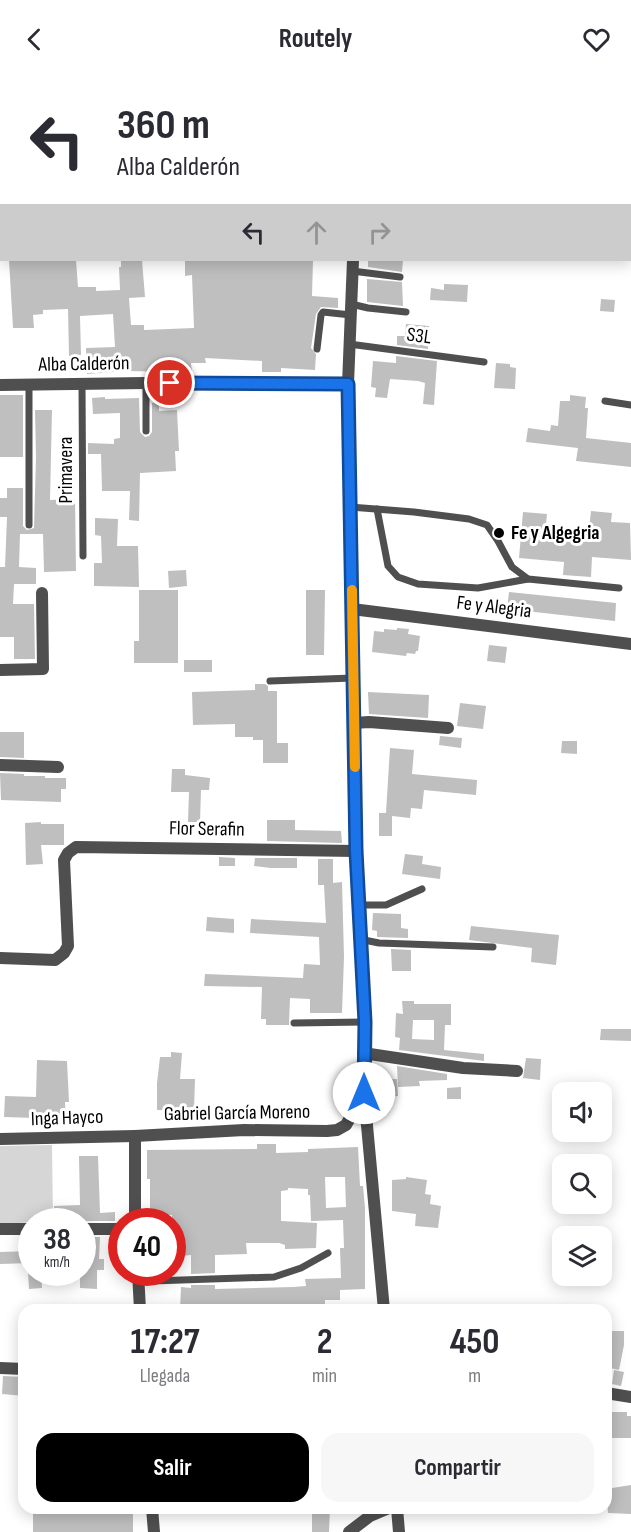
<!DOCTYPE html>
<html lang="es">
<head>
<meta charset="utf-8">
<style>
  body { margin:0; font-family:"Sofia Sans Condensed",sans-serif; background:#f7f7f7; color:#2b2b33; height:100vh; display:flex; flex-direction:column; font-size:22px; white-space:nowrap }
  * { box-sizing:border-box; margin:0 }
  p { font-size:20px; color:#7c7c81 }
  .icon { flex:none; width:33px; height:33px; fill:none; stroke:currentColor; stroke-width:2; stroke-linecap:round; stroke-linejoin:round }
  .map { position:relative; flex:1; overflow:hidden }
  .drawer { position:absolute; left:18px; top:1226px; width:594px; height:210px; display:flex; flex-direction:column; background:#fff; border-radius:18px; box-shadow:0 3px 15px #0003 }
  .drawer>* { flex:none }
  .hud { position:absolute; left:0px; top:0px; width:632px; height:183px; box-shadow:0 3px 15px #0003; background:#fff; color:#2b2b33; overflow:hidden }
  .controls { position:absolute; left:552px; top:1004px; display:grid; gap:12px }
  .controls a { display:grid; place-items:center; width:60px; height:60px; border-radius:12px; background:#fff; box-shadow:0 3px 15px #0003; font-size:30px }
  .speed { position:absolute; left:18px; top:1130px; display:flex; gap:12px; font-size:30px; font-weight:700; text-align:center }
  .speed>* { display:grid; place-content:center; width:78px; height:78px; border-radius:50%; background:#fff; box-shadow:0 3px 15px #0003; line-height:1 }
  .speed small { font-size:15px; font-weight:400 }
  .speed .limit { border:9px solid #d22; background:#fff; color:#111 }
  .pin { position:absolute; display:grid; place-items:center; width:51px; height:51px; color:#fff; margin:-26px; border:3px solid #fff; border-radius:50%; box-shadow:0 2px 6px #0007 }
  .me { position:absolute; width:66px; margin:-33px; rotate:0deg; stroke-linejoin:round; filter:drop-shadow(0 0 4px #0008) }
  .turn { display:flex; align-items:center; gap:21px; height:126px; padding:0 18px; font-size:27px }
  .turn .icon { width:78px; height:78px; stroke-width:2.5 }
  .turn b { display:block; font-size:42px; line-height:51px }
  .lanes { display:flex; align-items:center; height:57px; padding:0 18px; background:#0003; justify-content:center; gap:30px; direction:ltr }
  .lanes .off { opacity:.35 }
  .eta { display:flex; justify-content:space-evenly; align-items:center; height:102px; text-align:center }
  .eta b { font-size:36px; font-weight:700; line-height:42px }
  .action { display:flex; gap:12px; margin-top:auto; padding:12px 18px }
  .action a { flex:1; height:69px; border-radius:18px; background:#000; color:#fff; font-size:24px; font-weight:700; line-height:69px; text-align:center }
  .action a+a { background:#f7f7f7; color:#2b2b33 }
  header { display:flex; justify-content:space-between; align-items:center; height:78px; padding:0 18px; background:#fff; font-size:27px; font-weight:700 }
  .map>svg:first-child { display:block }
  .green { fill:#d6d6d6 }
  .building { fill:#bfbfbf; fill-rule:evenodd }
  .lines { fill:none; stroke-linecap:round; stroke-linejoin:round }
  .service { stroke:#4f4f4f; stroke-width:7 }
  .minor { stroke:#4f4f4f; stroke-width:12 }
  .tertiary { stroke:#4f4f4f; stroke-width:12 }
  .route-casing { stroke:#114b97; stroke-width:15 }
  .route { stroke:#1a73e8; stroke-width:10 }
  .slow { stroke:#f59e0b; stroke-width:10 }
  .poi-dot { fill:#000; stroke:#fff; stroke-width:2 }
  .labels { text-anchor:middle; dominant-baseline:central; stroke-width:6; stroke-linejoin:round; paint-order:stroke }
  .street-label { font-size:20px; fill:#000; stroke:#fff }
  .poi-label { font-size:20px; font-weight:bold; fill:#000; stroke:#fff; text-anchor:start }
</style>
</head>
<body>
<header><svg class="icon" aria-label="back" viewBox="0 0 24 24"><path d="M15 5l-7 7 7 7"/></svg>Routely<svg class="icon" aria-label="heart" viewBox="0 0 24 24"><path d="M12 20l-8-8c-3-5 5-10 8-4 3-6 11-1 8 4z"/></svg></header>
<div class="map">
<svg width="631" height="1454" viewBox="0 0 631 1454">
  <rect width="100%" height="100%" fill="#fff"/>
  <path class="green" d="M52 1067 53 1143 0 1146V1068Z"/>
  <g class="building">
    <path d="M9 182H76L78 209H96V213L120 212 119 189H121V182H142L145 219 129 220 131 247H144V252L194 250 192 197 185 198V182H313L312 218 338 220V230L321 229 316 236 311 270 316 276 315 292 281 290V294H262V283L205 280 206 285H191L192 294 121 293 87 296 86 270 115 269 113 236 80 238 81 277 69 278 68 231 43 232V236L33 237 34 250H13Z"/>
    <path d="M368 182H403L402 194 368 189Z"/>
    <path d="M367 201 402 204 403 228 367 224Z"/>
    <path d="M444 206 468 207 467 224 430 222 431 210 444 212Z"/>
    <path d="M601 221 615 222 614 234 600 233Z"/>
    <path d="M406 246 429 248 428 271 397 267V258H405Z"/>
    <path d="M396 278 437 283 434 327 423 326 425 305 418 303 390 301 387 320 375 319 376 310 371 309 373 283 396 285Z"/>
    <path d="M496 285 510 286V289L516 290 515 311 494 310Z"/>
    <rect x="0" y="317" width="23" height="62"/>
    <path d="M570 317 586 319 585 330H588L586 360 631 365V389L576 383 578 370 526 364 528 350 550 353 551 347 558 348 560 323H570Z"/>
    <path d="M105 319V321L139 320 140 354 145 359 149 358 152 354V325H159V333L177 332 179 373H175L176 393 140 395 139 443 129 442 130 413H102L101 376H88V365L114 366V361L120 360V335L93 336 92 320Z"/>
    <path d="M35 332H52L50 422 75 421 76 493 44 494 43 456H20L19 489 36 490V506H14L13 526H34L35 581H14V559H0V489H5L7 439H0V420H7V410H23V448L27 452 34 450 36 379Z"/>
    <path d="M591 433 612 435 611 444 630 445 631 482 592 479 591 499 563 497 564 484 519 480 523 434 547 436 546 446 589 451Z"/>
    <path d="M95 440 118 441 117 468H138L139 509 94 508V485H102L101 458 95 457Z"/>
    <path d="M186 492 187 508 169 510 168 493Z"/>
    <path d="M139 512H178V585H134V563H139Z"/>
    <path d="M306 512H325L324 577H306Z"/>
    <path d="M509 514 616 525 615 543 507 531Z"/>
    <path d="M397 550 409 551 408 556 420 558 418 573H416L415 576 407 575 406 578 372 574 374 553 384 554V551L397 552Z"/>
    <path d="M489 567 507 569 505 585 487 583Z"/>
    <rect x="184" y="582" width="28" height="12"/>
    <path d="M255 606H265L268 608V613H277V665H288V685H263V662H253V659H235V646L193 647 192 614 255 612Z"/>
    <path d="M368 614 429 617 428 640 369 636Z"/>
    <path d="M460 625 486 628 483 651 457 648Z"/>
    <path d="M0 654H24V680L0 679Z"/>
    <path d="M440 658 462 660 461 670 439 667Z"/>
    <path d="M562 663H577V676L561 675Z"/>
    <path d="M390 670 414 672 412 696 477 702 476 717 424 712 422 731 411 730 410 740 392 738V758H379V735H386Z"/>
    <path d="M172 691H185V697L210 700 209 712H201L200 744H188L189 714H171Z"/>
    <path d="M0 695 24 696V698H45V700H66V711H61V724L1 722Z"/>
    <path d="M267 742H295V752L341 753 342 765 267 763Z"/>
    <path d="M41 744V746H64V767H41L43 786 26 787 25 745Z"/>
    <path d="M405 776 423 778 422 786 441 789 440 801 402 796Z"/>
    <path d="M219 779 235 780V788H219Z"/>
    <path d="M255 780H297V790H271L254 788Z"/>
    <path d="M318 781H333V805L342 804 344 879 342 935H310V921L290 920 289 947H266V941H261L262 909 204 908 205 896 303 900 304 886 320 887 319 859 250 855 251 841 326 845 324 807H318Z"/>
    <path d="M373 835 401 836V850L408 851V860L377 859V853L372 852Z"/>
    <path d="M207 839 234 841V855L206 853Z"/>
    <path d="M471 848 559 857 556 887 531 884 532 870 469 862Z"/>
    <path d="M391 871 411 872V893H392Z"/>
    <path d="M402 923H414V926H451V947H445L444 972 484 976V983L399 972 400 960 395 959 396 935 403 936ZM413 942H434V962L412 961Z"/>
    <path d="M601 951H631V963L600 962Z"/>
    <path d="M171 974 182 975 180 1001H195L194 1033 157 1032V1005L160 979H171Z"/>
    <path d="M526 980 541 981 540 1002 523 1000Z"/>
    <path d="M37 982 67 983 69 1024H65L66 1047H48V1045H35V1040L4 1039 5 1018 36 1019Z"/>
    <path d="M397 988 447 996V1002L419 1003 420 1008 398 1009Z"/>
    <path d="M397 1001 398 1018 377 1019V1002Z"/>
    <path d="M461 1009V1021H447V1010Z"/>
    <path d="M257 1066H276V1075L308 1074V1071L358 1069 360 1108H363L365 1130V1211L340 1212V1222H325V1232H236V1227H207V1232H180L181 1209 191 1210V1207H215V1211L293 1209 306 1208 305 1201 341 1200 340 1170H344L343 1142 311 1143 310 1117H308V1111L288 1110V1112L281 1113V1143L317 1145 316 1170 285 1171V1167L279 1165H246L247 1176 215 1177V1195L191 1196V1177L182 1178 181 1161H172V1137L150 1136V1101H147V1072L257 1071ZM325 1099H345L346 1129 326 1130Z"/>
    <path d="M79 1078H98L100 1135 115 1134V1143H54V1128L80 1127Z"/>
    <path d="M406 1099 427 1102 425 1116 431 1117 430 1126 441 1128 438 1150 415 1148 416 1136 392 1133V1102L406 1101Z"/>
    <path d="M82 1159H100L99 1181H104V1192H97V1211L80 1210V1194H82Z"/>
    <path d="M32 1173V1185L0 1186V1174Z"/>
    <path d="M28 1194H41L42 1210 29 1211Z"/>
    <path d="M611 1253H624V1267L619 1292 606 1289V1271L611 1272Z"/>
    <path d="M614 1292 624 1294 621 1308 612 1306Z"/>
    <path d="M3 1298 24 1299V1318L2 1316Z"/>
    <path d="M606 1334H627V1338H631V1360H606Z"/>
    <path d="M631 1407V1436L608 1435 606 1411Z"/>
    <path d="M82 1430H103V1433H133V1454H33V1433H82Z"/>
    <path d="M312 1430H330L329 1454H312Z"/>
  </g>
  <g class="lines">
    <g class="service">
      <path d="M0 110H2"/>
      <path d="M352 193 400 199"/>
      <path d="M351 226 368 230 406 234"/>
      <path d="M349 266 484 284"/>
      <path d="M317 271 321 237 323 234 351 237"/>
      <path d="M146 305V353"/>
      <path d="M29 306V447"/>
      <path d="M82 306 83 478"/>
      <path d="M605 323 631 327"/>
      <path d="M350 429 414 434 469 441 487 447 498 463 512 489 528 501 619 510"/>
      <path d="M377 431 388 488 398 499 418 506 478 510 528 501"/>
      <path d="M270 603 353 600"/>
      <path d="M358 827H386L422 811"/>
      <path d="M359 861 379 865 493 869"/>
      <path d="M294 945 365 944"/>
      <path d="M138 1196 152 1203 274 1199 301 1190 328 1175"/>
    </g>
    <g class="minor">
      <path d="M0 134H2"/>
      <path d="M630 149H631"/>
      <path d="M0 307 146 305 348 306"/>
      <path d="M352 531 631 566"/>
      <path d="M0 592 43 591 42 515"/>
      <path d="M354 645 369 644 448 650"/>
      <path d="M0 687 58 689"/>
      <path d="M0 880 55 882 64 875 68 868 64 782 68 775 76 769 356 773"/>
      <path d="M363 975 463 990 517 993"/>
      <path d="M364 1015 384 1232"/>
      <path d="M0 1061 135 1058"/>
      <path d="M0 1151H32"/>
      <path d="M82 1151H122"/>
      <path d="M0 1290 24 1291"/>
      <path d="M606 1315 631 1319"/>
      <path d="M397 1430 399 1454"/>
      <path d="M349 1454 370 1438 389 1430"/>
    </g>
    <g class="tertiary">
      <path d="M361 2V0"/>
      <path d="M135 1143V1058L244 1052 327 1053 337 1052 346 1047 364 1015 365 944 356 773 348 306 353 182"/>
      <path d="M138 1194 140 1232"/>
      <path d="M152 1430 154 1454"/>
    </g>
  </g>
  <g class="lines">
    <g class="route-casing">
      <path id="route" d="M170 305 348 306 356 773 365 944 364 1015"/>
    </g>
    <use href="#route" class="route"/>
    <path class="slow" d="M352 512 355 689"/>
  </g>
  <circle class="poi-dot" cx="499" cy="455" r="6"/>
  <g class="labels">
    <g class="street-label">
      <text transform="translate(419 258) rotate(8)">S3L</text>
      <text transform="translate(84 286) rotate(-1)">Alba Calderón</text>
      <text transform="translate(66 392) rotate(-90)">Primavera</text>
      <text transform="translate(494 529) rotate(7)">Fe y Alegria</text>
      <text transform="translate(207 751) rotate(1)">Flor Serafin</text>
      <text transform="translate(237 1035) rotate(-1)">Gabriel García Moreno</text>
      <text transform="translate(67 1040) rotate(-2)">Inga Hayco</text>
    </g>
    <g class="poi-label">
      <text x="511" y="455">Fe y Algegria</text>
    </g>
  </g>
</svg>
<div class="controls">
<a><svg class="icon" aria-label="sound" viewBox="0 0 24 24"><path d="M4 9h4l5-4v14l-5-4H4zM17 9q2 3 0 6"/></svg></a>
<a><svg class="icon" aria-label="search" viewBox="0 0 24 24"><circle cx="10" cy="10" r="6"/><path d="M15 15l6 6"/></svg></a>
<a><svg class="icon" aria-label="layers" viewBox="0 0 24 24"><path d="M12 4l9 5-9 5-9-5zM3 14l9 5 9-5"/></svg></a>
</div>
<div class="speed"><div>38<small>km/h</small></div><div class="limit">40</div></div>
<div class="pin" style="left:170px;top:305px;background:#d93025"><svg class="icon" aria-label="arrive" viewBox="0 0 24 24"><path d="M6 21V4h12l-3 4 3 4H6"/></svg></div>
<svg class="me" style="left:364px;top:1015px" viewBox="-20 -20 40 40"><circle r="19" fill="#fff"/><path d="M0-13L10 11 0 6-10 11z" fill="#1a73e8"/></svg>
<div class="hud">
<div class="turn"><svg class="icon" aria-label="left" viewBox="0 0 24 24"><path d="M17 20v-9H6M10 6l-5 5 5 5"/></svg><div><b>360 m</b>Alba Calderón</div></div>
<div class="lanes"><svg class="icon" aria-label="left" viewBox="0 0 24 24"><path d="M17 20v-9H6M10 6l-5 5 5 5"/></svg><svg class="icon off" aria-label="ahead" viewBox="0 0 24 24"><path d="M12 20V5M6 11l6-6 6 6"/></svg><svg class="icon off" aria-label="right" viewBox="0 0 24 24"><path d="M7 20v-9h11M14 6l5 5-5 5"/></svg></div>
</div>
<section class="drawer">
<div class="eta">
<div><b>17:27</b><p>Llegada</p></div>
<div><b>2</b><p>min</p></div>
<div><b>450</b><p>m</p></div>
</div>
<div class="action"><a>Salir</a><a>Compartir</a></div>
</section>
</div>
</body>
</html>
